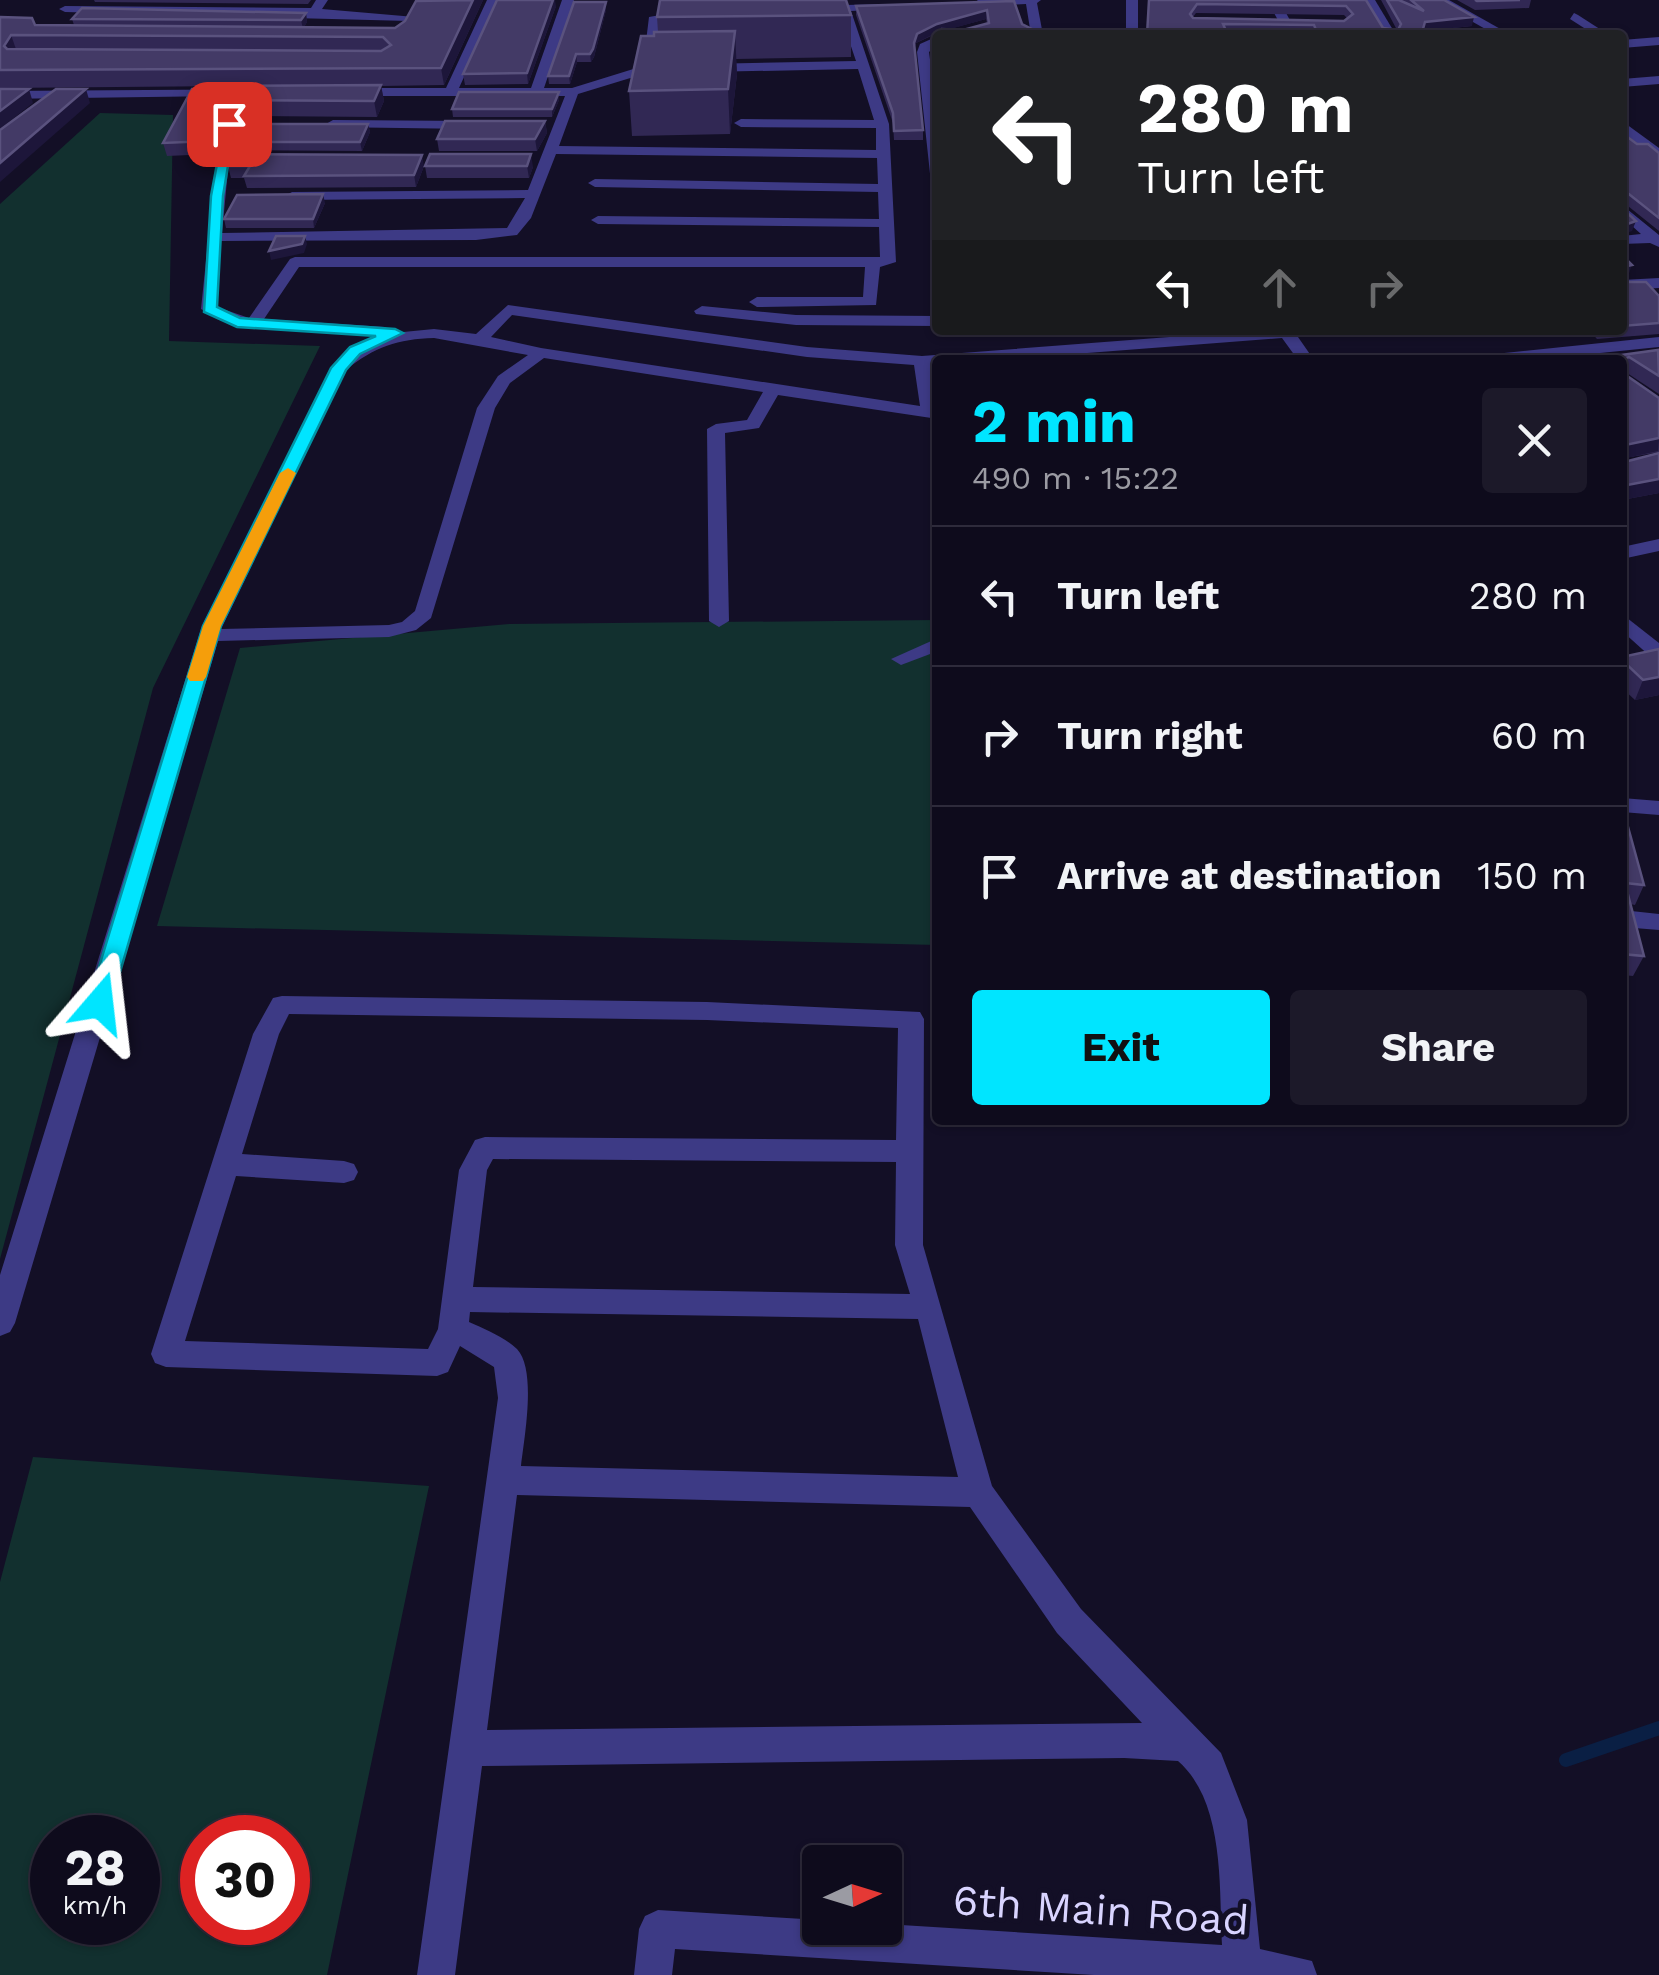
<!DOCTYPE html>
<html lang="en">
<head>
<meta charset="utf-8">
<style>
  body { margin:0; font-family:"Work Sans",sans-serif; background:#1c1929; color:#f1f3f6; height:100vh; display:flex; flex-direction:column; font-size:38px; white-space:nowrap }
  * { box-sizing:border-box; margin:0 }
  p { font-size:32px; color:#9b9ba3 }
  .icon { flex:none; width:55px; height:55px; fill:none; stroke:currentColor; stroke-width:2; stroke-linecap:round; stroke-linejoin:round }
  .map { position:relative; flex:1; overflow:hidden }
  .sheet { position:absolute; left:932px; top:355px; width:695px; height:770px; display:flex; flex-direction:column; background:#0e0b1c; border-radius:10px; box-shadow:0 2px 8px #0004,0 0 0 2px #2e2b3b }
  .sheet>* { flex:none }
  .banner { position:absolute; left:932px; top:30px; width:695px; height:305px; border-radius:10px; box-shadow:0 2px 8px #0004,0 0 0 2px #2e2b3b; background:#202124; color:#fff; overflow:hidden }
  .needle { width:65px; rotate:86deg }
  .tools { position:absolute; left:802px; top:1845px; display:grid; gap:20px }
  .tools a { display:grid; place-items:center; width:100px; height:100px; border-radius:10px; background:#0e0b1c; box-shadow:0 2px 8px #0004,0 0 0 2px #2e2b3b; font-size:50px }
  .speed { position:absolute; left:30px; top:1815px; display:flex; gap:20px; font-size:50px; font-weight:700; text-align:center }
  .speed>* { display:grid; place-content:center; width:130px; height:130px; border-radius:50%; background:#0e0b1c; box-shadow:0 2px 8px #0004,0 0 0 2px #2e2b3b; line-height:1 }
  .speed small { font-size:25px; font-weight:400 }
  .speed .limit { border:15px solid #d22; background:#fff; color:#111 }
  .pin { position:absolute; display:grid; place-items:center; width:85px; height:85px; color:#fff; margin:-42px; border-radius:20px; box-shadow:0 5px 15px #0006 }
  .me { position:absolute; width:110px; margin:-55px; rotate:17deg; stroke-linejoin:round; filter:drop-shadow(0 0 8px #0008) }
  .turn { display:flex; align-items:center; gap:35px; height:210px; padding:0 40px; font-size:45px }
  .turn .icon { width:130px; height:130px; stroke-width:2.5 }
  .turn b { display:block; font-size:70px; line-height:85px }
  .lanes { display:flex; align-items:center; height:95px; padding:0 40px; background:#0003; justify-content:center; gap:50px; direction:ltr }
  .lanes .off { opacity:.35 }
  .round { display:grid; place-items:center; flex:none; width:105px; height:105px; border-radius:10px; background:#1c1929 }
  .summary { display:flex; align-items:center; justify-content:space-between; height:170px; padding:0 40px }
  h1 { font-size:60px; font-weight:700; line-height:75px; color:#00e5ff }
  .button { display:flex; gap:20px; margin-top:auto; padding:20px 40px }
  .button a { flex:1; height:115px; border-radius:10px; background:#00e5ff; color:#111; font-size:40px; font-weight:700; line-height:115px; text-align:center }
  .button a+a { background:#1c1929; color:#f1f3f6 }
  ul { padding:0; list-style:none }
  li { display:flex; align-items:center; gap:30px; height:140px; padding:0 40px; border-top:2px solid #2e2b3b }
  li div { flex:1 }
  li b { display:block; font-size:38px }
  li em { font-style:normal }
  .map>svg:first-child { display:block }
  .green { fill:#12302f; fill-rule:evenodd }
  .lines { fill:none; stroke-linecap:round; stroke-linejoin:round }
  .stream { stroke:#0a1f44; stroke-width:14 }
  .minor { fill:#3d3a85; fill-rule:evenodd }
  .wall { fill:#312854; fill-rule:evenodd }
  .shaded-wall { fill:#1d163a }
  .building { fill:#433a66; stroke:#5a527e; stroke-width:2.5; fill-rule:evenodd }
  .route { fill:#00e5ff; stroke:#0095a6; stroke-width:2.5 }
  .slow { fill:#f59e0b }
  .labels { text-anchor:middle; dominant-baseline:central; stroke-width:10; stroke-linejoin:round; paint-order:stroke }
  .near-street-label { font-size:42px; fill:#d9d4ff; stroke:#130f26 }
</style>
</head>
<body>
<div class="map">
<svg width="1659" height="1975" viewBox="0 0 1659 1975">
  <rect width="100%" height="100%" fill="#130f26"/>
  <g class="green">
    <path d="M100 113 173 115 169 341 320 346 153 688 0 1259V204Z"/>
    <path d="M937 620V945L157 926 240 648 509 624Z"/>
    <path d="M33 1457 429 1486 327 1975H0V1582ZM52 1838H138V1922H52ZM202 1838H288V1922H202Z"/>
  </g>
  <g class="lines">
    <path class="stream" d="M1566 1760 1659 1728"/>
    <g class="minor">
      <path d="M316 0H328L322 9 415 17 409 21 65 12 59 9 65 6 311 8Z"/>
      <path d="M487 0H499L459 88H531L562 0H574L544 88H572L643 66 649 17 688 10 694 13 659 22 655 64 669 65V71L650 72 578 94 559 146 876 150V128L741 127 734 123 741 119 874 120 858 69 705 72 699 68 705 64 856 61 838 8 844 5 894 4 890 9 851 11 889 124 896 262 880 267 876 305 757 307 749 302 757 297H863L865 267H299L264 319 385 327 393 333 434 329 476 334 508 305 807 347 922 356 1261 330H1331L1323 335 1298 337 1314 360H1298L1282 338 998 360H938V365H931L938 419 778 395 759 428 725 433 729 621 719 627 709 621 707 429 716 424 747 420 763 392 544 358 510 383 495 408 431 618 416 630 389 637 218 641 15 1323 10 1332 0 1336V1275L202 626 331 368 354 347 377 336 237 327 201 309 223 96 0 99V91L274 89 275 92 269 96H235L222 233 507 228 525 198 292 200 285 196 292 192 528 190 565 96H349L343 92 349 88H446ZM556 154 877 158 878 184 595 179 588 183 595 187 878 192 879 219 598 216 591 220 598 224 879 227 880 257H295L290 259 249 318 217 307 221 241 476 240 517 235 531 218ZM512 315 807 357 914 365 920 406 541 348 491 337ZM434 338 528 355 498 376 477 408 415 611 402 622 389 625 221 629 346 370C374 347 398 339 434 338Z"/>
      <path d="M978 0H1041L1037 3 1043 35H1031L1026 4 980 6 974 3Z"/>
      <rect x="1126" y="0" width="12" height="35"/>
      <path d="M1267 0H1279L1298 35H1286Z"/>
      <path d="M1363 0H1375L1396 35H1384Z"/>
      <path d="M1434 0H1449L1511 35H1496Z"/>
      <path d="M1574 13 1578 15 1609 35H1595L1570 19Z"/>
      <path d="M938 36V44L929 52 938 121V187L931 183 917 52 920 44Z"/>
      <path d="M1659 37V45L1622 48V40Z"/>
      <path d="M1659 76V84L1622 87V79Z"/>
      <path d="M333 120 473 121 480 125 473 129 328 127 326 124Z"/>
      <path d="M1622 121 1659 148V159L1622 132Z"/>
      <path d="M1622 205 1659 235V247L1650 243 1622 244V236L1641 234 1622 217Z"/>
      <path d="M1659 278V288L1622 290V280Z"/>
      <path d="M702 306 796 315 938 316V326L796 325 696 314 694 311Z"/>
      <path d="M1659 337V347L1532 360H1477L1485 355Z"/>
      <path d="M1659 539V551L1622 559V547Z"/>
      <path d="M1622 614 1659 643V660L1652 658 1622 631Z"/>
      <path d="M938 638V651L901 665 891 659Z"/>
      <path d="M1622 798 1659 801V815L1622 812Z"/>
      <path d="M1622 910 1659 914V930L1622 927Z"/>
      <path d="M282 996 707 1002 920 1012 924 1019 923 1245 992 1486 1081 1609 1221 1753 1247 1820 1260 1949 1312 1961 1317 1975H1094L675 1949 672 1975H634L639 1929 645 1916 658 1910 820 1920V1928H885V1924L1222 1945C1219 1887 1225 1802 1178 1761L1124 1758 482 1766 455 1975H417L498 1398 494 1367 460 1346 448 1372 437 1376 166 1367 155 1363 151 1354 253 1034 273 998ZM289 1014 707 1020 898 1028 896 1140 485 1137 475 1140 459 1170 438 1329 428 1349 185 1341 236 1176 344 1183 354 1180 358 1172 354 1164 344 1161 242 1154 279 1034ZM493 1159 896 1162 895 1245 910 1294 473 1287 487 1170ZM470 1312 918 1319 958 1477 521 1466C524 1439 537 1370 517 1349 504 1337 485 1329 469 1322ZM517 1495 970 1507 1057 1633 1142 1723 487 1730Z"/>
    </g>
  </g>
  <g class="wall">
    <path d="M94 0H311L308 4 95 2Z"/>
    <path d="M483 0 444 85 381 86 384 101 377 117 240 116 236 100 235 86 0 88V17L35 25H74L72 19 306 13 307 22 304 27 395 28 405 21 416 1Z"/>
    <path d="M1149 0H1366L1383 28 1397 30 1381 0H1444L1472 26 1443 29 1515 35 1227 33ZM1196 13 1344 15 1347 18 1344 21 1193 17Z"/>
    <path d="M1457 0H1531L1529 8 1475 10Z"/>
    <path d="M1014 1 1022 24 1034 30 1035 35H941L942 31 916 43 914 49 923 130V140H894L893 123 856 15V6ZM986 19 987 23 963 30 949 29Z"/>
    <path d="M606 2V10L594 57 591 62H577L570 84H549L548 76Z"/>
    <path d="M556 6 528 84 465 85 463 74Z"/>
    <path d="M851 15V57L736 59 737 74 730 134 632 136 629 91 654 36 658 32 657 17Z"/>
    <path d="M559 100 552 117H453L452 109Z"/>
    <path d="M219 102 213 154 167 156 163 143Z"/>
    <path d="M545 121 547 133 537 151H439L437 139Z"/>
    <path d="M368 124 370 132 362 151 235 150 233 142Z"/>
    <path d="M1637 144 1659 153V231L1623 202Z"/>
    <path d="M430 154 533 167 529 178H427L425 166Z"/>
    <path d="M228 166H424L416 187 247 188 244 178H231Z"/>
    <path d="M325 203 314 228H226L224 219Z"/>
    <path d="M1622 255 1628 276 1623 277V282L1659 296V334L1597 339 1589 330H1622Z"/>
    <path d="M1659 351V394L1624 371 1623 373 1659 398V452L1625 458 1628 461 1659 453V493L1622 500V360H1585Z"/>
    <path d="M1659 649V695L1635 700 1622 688V657Z"/>
    <path d="M1622 805 1644 885 1635 905 1630 904 1644 956 1633 976 1622 975Z"/>
  </g>
  <g class="shaded-wall">
    <path d="M473 0H483L444 85 441 68Z"/>
    <path d="M553 0H555L556 6 528 84 527 73Z"/>
    <path d="M606 2V10L594 57 591 62 590 54Z"/>
    <path d="M987 10 986 19 936 33 916 43 913 52 914 43 917 34 937 24Z"/>
    <path d="M306 13 307 22 303 29 301 20Z"/>
    <path d="M1474 17 1472 26 1423 31 1425 22Z"/>
    <path d="M735 31 737 74 730 134 728 89Z"/>
    <path d="M11 35 17 52 9 64 4 46Z"/>
    <path d="M576 54 577 62 570 84 569 76Z"/>
    <path d="M381 85 384 101 377 117 374 101Z"/>
    <path d="M216 88 219 102 213 154 210 141Z"/>
    <path d="M29 89 33 103 0 129V111Z"/>
    <path d="M86 89 90 103 0 182V163Z"/>
    <path d="M559 92V100L552 117V109Z"/>
    <path d="M545 121 547 133 537 151 535 139Z"/>
    <path d="M368 124 370 132 362 151 360 142Z"/>
    <path d="M531 154 533 167 529 178 527 166Z"/>
    <path d="M422 155 424 166 416 187 414 175Z"/>
    <path d="M323 194 325 203 314 228 313 219Z"/>
    <path d="M1636 221 1632 231 1622 235V226Z"/>
    <path d="M305 236 307 244 304 253 271 260 269 251Z"/>
    <path d="M1632 265 1628 276 1622 277 1623 267Z"/>
    <path d="M1659 438 1658 451 1622 459 1625 445Z"/>
    <path d="M1659 479V493L1622 500V486Z"/>
    <path d="M1659 677V695L1635 700 1643 680Z"/>
  </g>
  <g class="building">
    <path d="M473 0 441 68 0 70V17L32 18 35 25 395 28 405 21 416 1ZM11 35 383 37 391 45 381 51 7 49 4 46Z"/>
    <path d="M497 0H553L527 73 463 74Z"/>
    <path d="M660 0H846L851 15 657 17Z"/>
    <path d="M1149 0H1366L1383 28 1398 30 1401 24 1387 0H1399L1424 11 1411 0H1444L1474 17 1425 22 1423 29 1508 30 1515 35H1318L1314 25 1223 24 1228 35H1147ZM1197 4 1346 6 1353 14 1344 21 1193 18 1190 14Z"/>
    <path d="M1475 0H1520L1477 1Z"/>
    <path d="M1014 1 1022 24 1034 30 1035 35H941L942 29 963 30 989 23 987 10 937 24 917 34 914 43 923 130 894 131 893 113 856 6Z"/>
    <path d="M574 2H606L593 49 590 54H576L569 76H548Z"/>
    <path d="M82 8 306 13 301 20 72 19Z"/>
    <path d="M735 31 728 89 629 91 641 36H654V32Z"/>
    <path d="M1085 33 1141 35H1085Z"/>
    <path d="M938 41V76L933 44Z"/>
    <path d="M381 85 374 101 236 100 235 86Z"/>
    <path d="M216 88 210 141 163 143 192 89Z"/>
    <path d="M0 89H29L0 111Z"/>
    <path d="M56 89H86L0 163V130Z"/>
    <path d="M459 92H559L552 109H452Z"/>
    <path d="M445 121H545L535 139H437Z"/>
    <path d="M236 124H368L360 142H233Z"/>
    <path d="M1622 133 1637 144H1648L1659 153V218L1625 191 1622 203Z"/>
    <path d="M229 154 422 155 414 175 244 176 250 166H228Z"/>
    <path d="M430 154H531L527 166H425Z"/>
    <path d="M323 194 313 219H224L237 195Z"/>
    <path d="M1622 208 1636 221 1622 226Z"/>
    <path d="M276 236H305L302 244 269 251Z"/>
    <path d="M1622 255 1632 265 1623 267V282H1646L1659 296V323L1622 326Z"/>
    <path d="M1658 350 1659 376 1629 357 1623 360V373L1659 398V438L1625 445 1624 457 1628 461 1659 453V479L1622 486V360H1585Z"/>
    <path d="M1659 649V677L1643 680 1622 660V657Z"/>
    <path d="M1622 805 1644 885 1625 883 1644 956 1622 954Z"/>
  </g>
  <path class="route" d="M225 121 235 124 223 196 217 307 240 318 395 329 403 333 360 354 346 370 221 626 111 1003 100 1011 88 1003 203 626 331 368 350 347 376 336 237 327 204 312 211 196Z"/>
  <path class="slow" d="M288 468 296 473 221 626 206 677 203 681H190L187 677 203 626 280 473Z"/>
  <g class="labels">
    <g class="near-street-label">
      <text transform="translate(1101 1910) rotate(4)">6th Main Road</text>
    </g>
  </g>
</svg>
<div class="tools">
<a><svg class="needle" viewBox="-14 -14 28 28"><path d="M0-13l5 13h-10z" fill="#e53935"/><path d="M0 13l5-13h-10z" fill="#9b9ba3"/></svg></a>
</div>
<div class="speed"><div>28<small>km/h</small></div><div class="limit">30</div></div>
<div class="pin" style="left:229px;top:124px;background:#d93025"><svg class="icon" aria-label="arrive" viewBox="0 0 24 24"><path d="M6 21V4h12l-3 4 3 4H6"/></svg></div>
<svg class="me" style="left:100px;top:1003px" viewBox="-20 -20 40 40"><path d="M0-17L14 15 0 8-14 15z" fill="#00e5ff" stroke="#fff" stroke-width="4"/></svg>
<div class="banner">
<div class="turn"><svg class="icon" aria-label="left" viewBox="0 0 24 24"><path d="M17 20v-9H6M10 6l-5 5 5 5"/></svg><div><b>280 m</b>Turn left</div></div>
<div class="lanes"><svg class="icon" aria-label="left" viewBox="0 0 24 24"><path d="M17 20v-9H6M10 6l-5 5 5 5"/></svg><svg class="icon off" aria-label="ahead" viewBox="0 0 24 24"><path d="M12 20V5M6 11l6-6 6 6"/></svg><svg class="icon off" aria-label="right" viewBox="0 0 24 24"><path d="M7 20v-9h11M14 6l5 5-5 5"/></svg></div>
</div>
<section class="sheet">
<div class="summary"><div><h1>2 min</h1><p>490 m · 15:22</p></div><a class="round"><svg class="icon" aria-label="close" viewBox="0 0 24 24"><path d="M6 6l12 12M18 6L6 18"/></svg></a></div>
<ul>
<li><svg class="icon" aria-label="left" viewBox="0 0 24 24"><path d="M17 20v-9H6M10 6l-5 5 5 5"/></svg><div><b>Turn left</b></div><em>280 m</em></li>
<li><svg class="icon" aria-label="right" viewBox="0 0 24 24"><path d="M7 20v-9h11M14 6l5 5-5 5"/></svg><div><b>Turn right</b></div><em>60 m</em></li>
<li><svg class="icon" aria-label="arrive" viewBox="0 0 24 24"><path d="M6 21V4h12l-3 4 3 4H6"/></svg><div><b>Arrive at destination</b></div><em>150 m</em></li>
</ul>
<div class="button"><a>Exit</a><a>Share</a></div>
</section>
</div>
</body>
</html>
